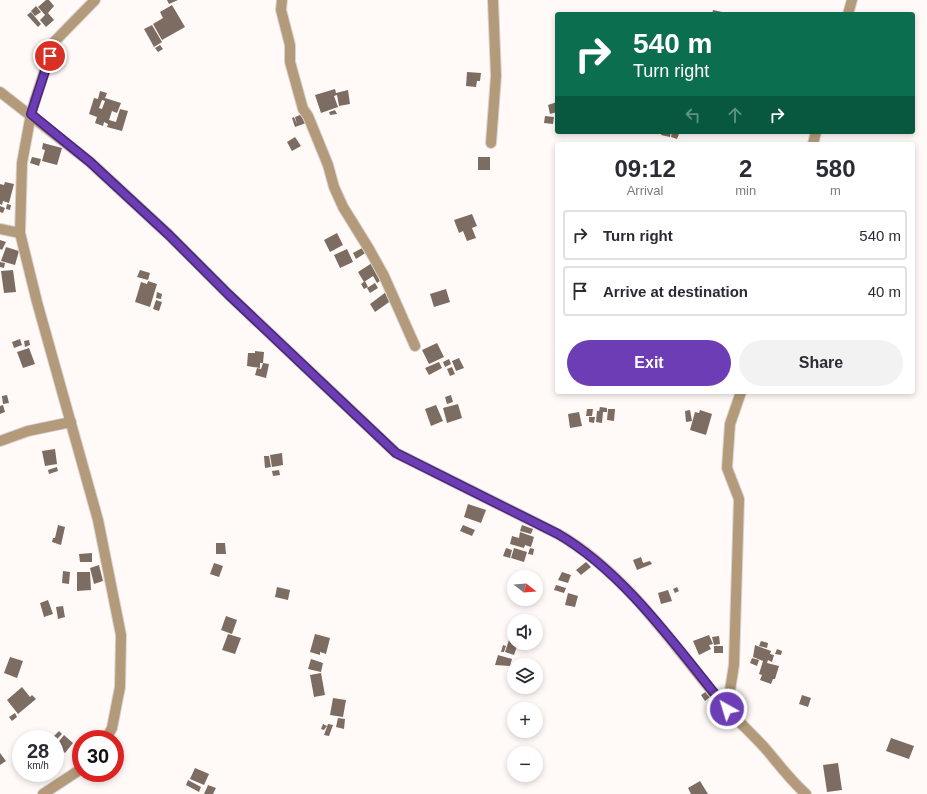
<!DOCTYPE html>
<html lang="en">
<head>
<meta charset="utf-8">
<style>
  body { margin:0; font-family:Helvetica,sans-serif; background:#f2f2f3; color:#2b2b33; height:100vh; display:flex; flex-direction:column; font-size:15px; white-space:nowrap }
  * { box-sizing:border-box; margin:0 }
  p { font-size:13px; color:#7c7c81 }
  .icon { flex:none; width:22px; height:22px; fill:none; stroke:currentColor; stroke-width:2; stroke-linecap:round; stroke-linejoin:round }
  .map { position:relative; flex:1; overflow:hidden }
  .sheet { position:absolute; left:555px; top:142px; width:360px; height:252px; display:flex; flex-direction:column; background:#fff; border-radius:4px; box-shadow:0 2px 6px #0003 }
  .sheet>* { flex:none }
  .top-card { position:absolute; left:555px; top:12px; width:360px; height:122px; border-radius:4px; box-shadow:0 2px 6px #0003; background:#0b6e4f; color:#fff; overflow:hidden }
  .needle { width:26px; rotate:107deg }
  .buttons { position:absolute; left:507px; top:570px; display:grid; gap:8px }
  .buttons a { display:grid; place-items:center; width:36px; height:36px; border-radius:50%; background:#fff; box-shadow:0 2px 6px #0003; font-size:20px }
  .speed { position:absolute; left:12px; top:730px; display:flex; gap:8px; font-size:20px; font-weight:700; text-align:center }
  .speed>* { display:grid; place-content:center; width:52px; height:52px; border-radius:50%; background:#fff; box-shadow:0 2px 6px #0003; line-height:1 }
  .speed small { font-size:10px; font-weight:400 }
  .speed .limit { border:6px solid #d22; background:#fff; color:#111 }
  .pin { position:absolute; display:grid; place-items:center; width:34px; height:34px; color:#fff; margin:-17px; border:2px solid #fff; border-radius:50%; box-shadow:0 1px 4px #0007 }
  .me { position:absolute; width:44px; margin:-22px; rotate:321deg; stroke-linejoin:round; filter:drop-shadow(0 0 3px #0008) }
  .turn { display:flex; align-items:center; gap:14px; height:84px; padding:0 12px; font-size:18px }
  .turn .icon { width:52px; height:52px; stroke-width:2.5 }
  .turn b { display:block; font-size:28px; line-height:34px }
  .lanes { display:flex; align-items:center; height:38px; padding:0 12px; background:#0003; justify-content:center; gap:20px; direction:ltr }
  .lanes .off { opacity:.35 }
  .eta { display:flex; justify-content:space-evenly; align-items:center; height:68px; text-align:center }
  .eta b { font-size:24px; font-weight:700; line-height:28px }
  .button { display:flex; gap:8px; margin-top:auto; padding:8px 12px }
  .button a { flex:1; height:46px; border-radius:24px; background:#6c3db5; color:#fff; font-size:16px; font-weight:700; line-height:46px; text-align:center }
  .button a+a { background:#f2f2f3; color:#2b2b33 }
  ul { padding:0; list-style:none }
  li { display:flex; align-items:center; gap:12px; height:50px; margin:0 8px 6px; padding:0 4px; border:2px solid #e1e1e2; border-radius:4px }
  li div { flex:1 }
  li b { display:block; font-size:15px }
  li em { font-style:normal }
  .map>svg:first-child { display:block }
  .building { fill:#7c6c61; fill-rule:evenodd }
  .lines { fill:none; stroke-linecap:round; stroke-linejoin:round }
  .street-casing { stroke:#dad5d2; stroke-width:12 }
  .street { stroke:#b39a7a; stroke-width:10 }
  .route-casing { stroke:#462876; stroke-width:10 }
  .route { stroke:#6c3db5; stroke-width:7 }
</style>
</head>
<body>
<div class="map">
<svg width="927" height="794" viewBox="0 0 927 794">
  <rect width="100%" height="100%" fill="#fffaf8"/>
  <g class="building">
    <path d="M46 0H49L54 6 48 13 54 20 46 27 40 20 45 15 38 7Z"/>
    <path d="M167 0H178L169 4Z"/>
    <path d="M172 5 185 27 162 40 153 24 163 18 160 12Z"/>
    <path d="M36 6 41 12 35 16 31 11Z"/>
    <path d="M713 10 722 12 721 14H712Z"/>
    <path d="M31 12 41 24 38 27 27 15Z"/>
    <path d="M152 25 162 42 154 47 144 29Z"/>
    <path d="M160 45 163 49 158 52 155 48Z"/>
    <path d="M467 72 481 73 480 81H477L476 87 466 86Z"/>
    <path d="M335 89 336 93 348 90 350 104 339 106 337 95 334 96 338 107 321 113 315 95Z"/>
    <path d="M100 91 107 93 105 98 121 103 117 113 112 111 109 120 116 122 120 109 128 111 122 131 107 127 108 124 104 122 103 126 95 123 97 117 89 114 94 98 98 99ZM102 100 105 101 102 109 99 108Z"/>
    <path d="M557 102V112L550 114 548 105Z"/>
    <path d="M335 110 337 114 330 115 329 112Z"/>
    <path d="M305 113 309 122 295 127 292 118 294 117 297 124 295 117Z"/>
    <path d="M545 116 554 117 553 124 544 123Z"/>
    <path d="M662 132H671L670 137 661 135Z"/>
    <path d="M672 132 679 134 677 139 671 137Z"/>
    <path d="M295 137 301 146 292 151 287 142Z"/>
    <path d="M43 143 62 148 57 165 42 161 45 150 42 149Z"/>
    <path d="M32 157 41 159 39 166 30 163Z"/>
    <rect x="478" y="157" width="12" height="13"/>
    <path d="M5 182 14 184 9 203 3 201 2 205 0 204V184L4 185Z"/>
    <path d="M7 204 11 205 10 210 6 209Z"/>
    <path d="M0 206 5 208 3 213 0 212Z"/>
    <path d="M472 214 477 226 472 228 476 238 467 241 463 231 459 233 454 220Z"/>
    <path d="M337 233 343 245 330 252 324 240Z"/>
    <path d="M0 240 6 242 2 250 0 249Z"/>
    <path d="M6 247 19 251 15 265 1 261Z"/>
    <path d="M364 247 367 252 356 259 353 253Z"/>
    <path d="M347 249 353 262 340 268 334 255Z"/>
    <path d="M0 262 5 263 4 268 0 267Z"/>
    <path d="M372 263 383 279 377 283 373 276 364 282 358 272Z"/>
    <path d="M13 270 16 292 4 293 1 271Z"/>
    <path d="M140 270 150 273 148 280 137 277Z"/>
    <path d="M148 281 157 284 150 307 135 302 141 282 147 284Z"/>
    <path d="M365 281 368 287 364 289 361 284Z"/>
    <path d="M375 283 378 288 370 293 367 288Z"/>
    <path d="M446 289 450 302 434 307 430 294Z"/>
    <path d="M157 292 162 294 161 299 156 298Z"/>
    <path d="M386 292 392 300 375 312 370 304Z"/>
    <path d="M156 300 162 302 159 311 153 309Z"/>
    <path d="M20 339 22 345 14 348 12 342Z"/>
    <path d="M29 340 30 345 25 347 24 341Z"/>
    <path d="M437 343 444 357 429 364 422 350Z"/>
    <path d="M29 348 35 364 23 368 17 352Z"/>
    <path d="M255 351 264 352 263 363H260V368L247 366 248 353H255Z"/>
    <path d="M459 358 464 368 456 371 452 361Z"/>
    <path d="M449 359 451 364 445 367 443 362Z"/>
    <path d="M439 362 442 368 429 375 425 368Z"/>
    <path d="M263 363 269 364 266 378 255 375 257 368 261 369Z"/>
    <path d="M452 367 455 374 450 376 447 369Z"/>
    <path d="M7 395 9 403 3 404 2 396Z"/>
    <path d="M451 395 453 402 447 404 445 397Z"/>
    <path d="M458 404 462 418 447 423 443 408Z"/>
    <path d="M3 405 5 412 0 414V406Z"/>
    <path d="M436 405 443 421 431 426 425 409Z"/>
    <path d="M600 407 607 408V412H603L602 423 596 422 597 411H599Z"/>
    <path d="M587 409H593L592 416H586Z"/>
    <path d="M608 409H615L614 421 607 420Z"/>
    <path d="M690 410 692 421 686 422 685 411Z"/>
    <path d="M700 410 712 414 706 435 690 430 695 412 699 413Z"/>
    <path d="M579 412 582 426 570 428 568 414Z"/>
    <path d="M589 417H595L594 423 589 422Z"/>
    <path d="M55 449 57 464 45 466 42 451Z"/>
    <path d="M282 453 283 465 272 467 270 455Z"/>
    <path d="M264 456H269L271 467 265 468Z"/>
    <path d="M57 467 58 471 49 474 48 470Z"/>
    <path d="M279 470 280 475 273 476 272 471Z"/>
    <path d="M468 504 486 510 481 523 464 517Z"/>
    <path d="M58 525 65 527 61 545 52 542 53 538H55Z"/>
    <path d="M463 525 475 530 472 536 460 531Z"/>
    <path d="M522 525 533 529 531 534 520 531Z"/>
    <path d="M520 532 534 537 531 547 525 545 524 548 510 544 512 536 519 538Z"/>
    <path d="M216 543H225L226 554H216Z"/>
    <path d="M506 548 512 550 510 558 503 556Z"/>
    <path d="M514 548 527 552 524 562 511 558Z"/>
    <path d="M530 548 534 549 533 555 528 554Z"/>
    <path d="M92 553V562H80L79 554Z"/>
    <path d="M641 557 643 563 650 561 652 564 637 570 633 560Z"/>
    <path d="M586 562 591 567 581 575 576 570Z"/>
    <path d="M214 563 223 566 219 577 210 574Z"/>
    <path d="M99 565 103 581 94 584 90 568Z"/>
    <path d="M63 571 70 572 69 584 62 583Z"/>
    <path d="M77 572H90L91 590 77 591Z"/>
    <path d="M562 572 571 575 568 583 558 580Z"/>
    <path d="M556 585 566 588 564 593 554 590Z"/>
    <path d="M277 587 290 590 288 600 275 597Z"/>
    <path d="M677 587 679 591 675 593 673 589Z"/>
    <path d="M668 590 672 601 661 604 658 593Z"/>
    <path d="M568 593 578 596 575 607 565 605Z"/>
    <path d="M48 600 53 614 44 617 40 603Z"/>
    <path d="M63 606 65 617 58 619 56 607Z"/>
    <path d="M226 616 237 620 232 634 221 630Z"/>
    <path d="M228 634 241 638 235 654 222 650Z"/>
    <path d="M315 634 330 638 326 654 320 652V655L310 652Z"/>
    <path d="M709 635 713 644 709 645 711 649 699 655 693 641Z"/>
    <path d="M719 636 720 644 714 645 712 637Z"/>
    <path d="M509 640 518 643 514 655 505 652Z"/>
    <path d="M761 641 768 643 767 648 759 646Z"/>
    <path d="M503 645 506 646 504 652H501Z"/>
    <path d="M755 645 771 651 770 654 774 655 772 662 768 660 767 663 779 666 775 679H773L771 684 760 680 762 675 759 674 763 661 753 657Z"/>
    <rect x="714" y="646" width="9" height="7"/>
    <path d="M777 649 782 651 781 655 775 654Z"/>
    <path d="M498 655 512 659 510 666 495 665Z"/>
    <path d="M10 657 23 661 17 678 4 673Z"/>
    <path d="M752 658 759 660 757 666 750 663Z"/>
    <path d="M311 659 323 663 321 672 308 669Z"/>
    <path d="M321 673 325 695 314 697 310 675Z"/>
    <path d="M22 687 30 697 32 695 36 699 18 714 7 700Z"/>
    <path d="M707 691 711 696 705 701 701 695Z"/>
    <path d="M802 695 811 698 808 707 799 704Z"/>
    <path d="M333 698 346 700 343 717 330 715Z"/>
    <path d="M15 713 17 717 12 721 9 717Z"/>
    <path d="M338 718 345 719 344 729 336 727Z"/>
    <path d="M323 724 327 726 324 730 321 729Z"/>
    <path d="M328 724 333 725 329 736 324 735Z"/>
    <path d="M59 731 62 734 55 741V739H51Z"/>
    <path d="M64 735 73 743 65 753 56 745Z"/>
    <path d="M891 738 914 746 909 759 886 751Z"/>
    <path d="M0 753 6 761 0 765Z"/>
    <path d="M838 763 842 790 827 792 823 765Z"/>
    <path d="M195 768 209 774 204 785 190 779Z"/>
    <path d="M188 780 201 787 199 792 186 785Z"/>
    <path d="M700 781 708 794H691L688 788Z"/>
    <path d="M208 785 216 788 213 794H204Z"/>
  </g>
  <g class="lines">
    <g class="street-casing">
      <g id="street">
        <path d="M95 0 54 42 36 97 31 114 22 163 20 233 37 302 98 520 121 635 120 687 112 728 106 739"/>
        <path d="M282 0 281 10 290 45V62L303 109 308 116 328 165 334 187 343 207 369 249 384 276 415 346"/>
        <path d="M848 14 852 0"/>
        <path d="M0 92 90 162 169 235 228 294 396 453 558 534C628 574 674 647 726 708 738 721 752 734 764 747 778 763 790 780 806 794"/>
        <path d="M491 143 496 76 493 0"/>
        <path d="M813 144 816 132"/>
        <path d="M0 229 20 233"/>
        <path d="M0 441 28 431 71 422"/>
        <path d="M727 709 734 665 739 499 727 468 730 424 741 392"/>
        <path d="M43 794 81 769"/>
      </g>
    </g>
    <use href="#street" class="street"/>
  </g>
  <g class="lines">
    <g class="route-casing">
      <path id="route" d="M50 56 31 114 90 162 169 235 228 294 396 453 558 534C625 573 678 649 727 709"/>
    </g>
    <use href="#route" class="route"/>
  </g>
</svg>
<div class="buttons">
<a><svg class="needle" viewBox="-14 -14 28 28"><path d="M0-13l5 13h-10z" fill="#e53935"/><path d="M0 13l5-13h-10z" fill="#7c7c81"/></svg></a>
<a><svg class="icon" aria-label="sound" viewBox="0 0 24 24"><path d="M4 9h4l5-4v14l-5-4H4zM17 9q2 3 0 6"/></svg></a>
<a><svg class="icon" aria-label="layers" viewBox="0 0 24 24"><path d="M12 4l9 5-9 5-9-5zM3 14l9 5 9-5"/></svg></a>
<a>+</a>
<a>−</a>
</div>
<div class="speed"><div>28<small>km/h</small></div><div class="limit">30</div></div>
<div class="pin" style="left:50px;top:56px;background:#d93025"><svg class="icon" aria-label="arrive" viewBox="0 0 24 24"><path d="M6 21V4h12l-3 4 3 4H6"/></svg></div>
<svg class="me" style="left:727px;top:709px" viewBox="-20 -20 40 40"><circle r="17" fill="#6c3db5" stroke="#fff" stroke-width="3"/><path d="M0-11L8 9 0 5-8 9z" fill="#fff"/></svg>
<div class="top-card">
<div class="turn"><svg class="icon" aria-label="right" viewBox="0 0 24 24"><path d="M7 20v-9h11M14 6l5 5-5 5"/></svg><div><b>540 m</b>Turn right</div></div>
<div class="lanes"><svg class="icon off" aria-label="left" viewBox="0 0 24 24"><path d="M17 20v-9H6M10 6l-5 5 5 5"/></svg><svg class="icon off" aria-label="ahead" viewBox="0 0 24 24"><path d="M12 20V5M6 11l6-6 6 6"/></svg><svg class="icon" aria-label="right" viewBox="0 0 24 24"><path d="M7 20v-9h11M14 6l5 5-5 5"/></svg></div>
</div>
<section class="sheet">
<div class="eta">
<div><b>09:12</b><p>Arrival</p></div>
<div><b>2</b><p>min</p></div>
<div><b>580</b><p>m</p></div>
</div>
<ul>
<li><svg class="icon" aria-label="right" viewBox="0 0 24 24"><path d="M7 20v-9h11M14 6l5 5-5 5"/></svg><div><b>Turn right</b></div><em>540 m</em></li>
<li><svg class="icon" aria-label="arrive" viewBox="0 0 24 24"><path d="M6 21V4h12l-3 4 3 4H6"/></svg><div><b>Arrive at destination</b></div><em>40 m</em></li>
</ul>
<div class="button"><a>Exit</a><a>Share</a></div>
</section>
</div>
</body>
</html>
